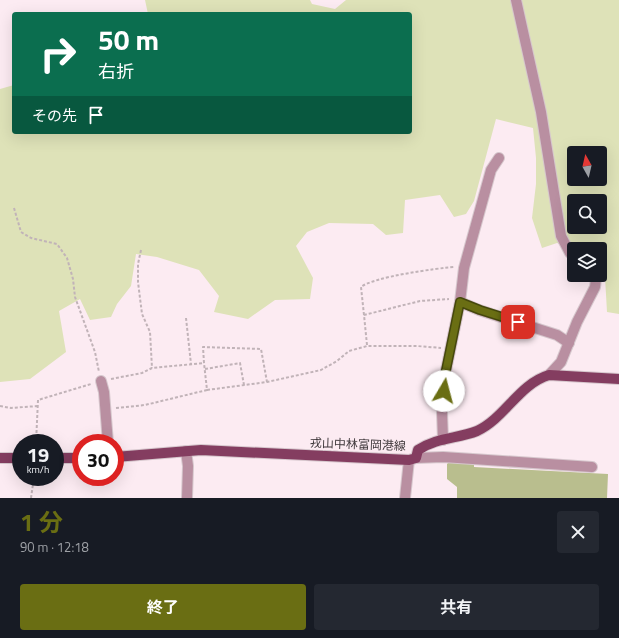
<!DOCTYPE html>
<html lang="ja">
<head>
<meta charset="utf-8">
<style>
  body { margin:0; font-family:"Titillium Web","Noto Sans JP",sans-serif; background:#242831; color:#f1f3f6; height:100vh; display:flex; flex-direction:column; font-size:15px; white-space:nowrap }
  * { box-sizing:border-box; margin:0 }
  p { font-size:13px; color:#9ea1a6 }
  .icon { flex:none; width:22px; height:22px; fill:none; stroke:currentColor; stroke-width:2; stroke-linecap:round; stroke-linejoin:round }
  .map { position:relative; height:498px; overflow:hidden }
  .side { display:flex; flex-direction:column; background:#171b24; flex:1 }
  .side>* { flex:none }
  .guide { position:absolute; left:12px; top:12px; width:400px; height:122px; border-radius:4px; box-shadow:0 4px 16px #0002; background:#0b6e4f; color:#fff; overflow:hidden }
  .needle { width:26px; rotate:352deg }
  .controls { position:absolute; left:567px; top:146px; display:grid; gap:8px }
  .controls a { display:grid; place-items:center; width:40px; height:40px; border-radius:4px; background:#171b24; box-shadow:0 4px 16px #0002; font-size:20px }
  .speed { position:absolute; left:12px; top:434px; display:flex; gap:8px; font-size:20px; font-weight:700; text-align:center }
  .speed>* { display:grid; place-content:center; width:52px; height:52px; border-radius:50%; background:#171b24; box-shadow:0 4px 16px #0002; line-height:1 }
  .speed small { font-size:10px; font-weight:400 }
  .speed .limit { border:6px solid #d22; background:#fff; color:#111 }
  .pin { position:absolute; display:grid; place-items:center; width:34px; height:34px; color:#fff; margin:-17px; border-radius:8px; box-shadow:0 2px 6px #0006 }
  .me { position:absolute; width:44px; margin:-22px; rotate:8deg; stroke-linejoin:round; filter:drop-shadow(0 0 3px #0008) }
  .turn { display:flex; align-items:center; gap:14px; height:84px; padding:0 20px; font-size:18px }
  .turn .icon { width:52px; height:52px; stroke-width:2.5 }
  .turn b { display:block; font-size:28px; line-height:34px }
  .then { display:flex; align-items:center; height:38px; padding:0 20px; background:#0003; gap:8px; font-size:15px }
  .round { display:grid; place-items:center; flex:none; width:42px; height:42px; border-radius:4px; background:#242831 }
  .head { display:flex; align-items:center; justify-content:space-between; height:68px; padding:0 20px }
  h1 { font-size:24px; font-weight:700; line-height:30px; color:#6a6e13 }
  .primary-button { display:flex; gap:8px; margin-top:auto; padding:8px 20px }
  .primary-button a { flex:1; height:46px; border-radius:4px; background:#6a6e13; color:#fff; font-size:16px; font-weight:700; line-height:46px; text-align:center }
  .primary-button a+a { background:#242831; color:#f1f3f6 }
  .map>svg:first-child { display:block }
  .green { fill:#dee2b8; fill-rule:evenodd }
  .water { fill:#b9be8e }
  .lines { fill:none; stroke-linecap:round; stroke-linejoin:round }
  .minor-casing { stroke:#d6c7cd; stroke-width:12 }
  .major-casing { stroke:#d6c7cd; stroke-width:12 }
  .path { stroke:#c1b3b8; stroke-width:2; stroke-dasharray:3 2; stroke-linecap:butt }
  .minor { stroke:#b98fa1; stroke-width:10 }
  .major { stroke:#843d60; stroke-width:10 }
  .route-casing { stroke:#45480c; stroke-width:10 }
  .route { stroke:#6a6e13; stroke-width:7 }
  .labels { text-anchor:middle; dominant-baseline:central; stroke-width:4; stroke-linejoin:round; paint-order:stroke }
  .street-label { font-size:12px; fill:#3e373a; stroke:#fcebf2 }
</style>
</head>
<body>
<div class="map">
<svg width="619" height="498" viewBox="0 0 619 498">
  <rect width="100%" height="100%" fill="#fcebf2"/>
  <path class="green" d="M145 0H310L312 4 335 9 346 0H619V314L607 312 605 277 600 272V249H574L557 243 542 248 532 218 536 184V158L533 128 496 119 474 201 466 214 454 217 440 195 405 200 403 233 386 235 373 224 329 223 307 232 296 246 313 278 310 299 275 300 248 319 214 312 219 296 199 270 157 257 136 254 131 286 117 304 111 317 90 320 80 299 59 311 66 352 30 379 0 382V89L14 85V132H410V14H148ZM574 153H600V179H574ZM574 201H600V227H574Z"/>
  <path class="water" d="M450 461 474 462V467L608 474 607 498H457V487L447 479V464Z"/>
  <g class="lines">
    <g class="minor-casing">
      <g id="minor">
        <path d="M516 0 541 112 561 236 570 253 574 256"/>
        <path d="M460 302 479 310 557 335 569 343"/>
        <path d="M549 375 561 362 577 322 595 287 596 279 594 275"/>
        <path d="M101 381 104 392 108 443"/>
        <path d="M443 440 442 412 444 380 460 302 464 268 491 170 499 158"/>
        <path d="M186 451 188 466 187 498"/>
        <path d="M416 458 443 457 592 467"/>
        <path d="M405 498 409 460"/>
      </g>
    </g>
    <g class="major-casing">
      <g id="major">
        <path d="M115 457 201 450 409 460 416 458 418 450C437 437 457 439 477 431 505 418 519 384 549 375L619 379"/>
        <path d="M0 458H21"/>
        <path d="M55 458H81"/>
      </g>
    </g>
    <g class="path">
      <path d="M14 208 21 232 31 238 57 244 67 258 73 279 75 297 95 352 99 372"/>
      <path d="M141 250 138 264V282L142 314 150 332 152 368"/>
      <path d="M364 315 361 287C373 277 437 268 455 267"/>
      <path d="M186 318 191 364"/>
      <path d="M367 345 364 315 420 301 449 299"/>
      <path d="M205 369 240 363 244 385"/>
      <path d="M111 379 142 373 152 368 204 363 203 347 261 349 267 382"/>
      <path d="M207 390 267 382 321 370 337 361 349 351 367 346H417L441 348"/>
      <path d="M0 406 11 408 38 406"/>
      <path d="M116 408 145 405 207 390 204 363"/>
      <path d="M36 443 38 400 91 384"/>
      <path d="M31 498 34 477"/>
    </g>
    <use href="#minor" class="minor"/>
    <use href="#major" class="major"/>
  </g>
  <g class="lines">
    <g class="route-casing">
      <path id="route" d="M444 391V380L460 302 480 310 518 322"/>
    </g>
    <use href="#route" class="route"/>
  </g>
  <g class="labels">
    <g class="street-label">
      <text transform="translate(358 444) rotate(2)">戎山中林富岡港線</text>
    </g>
  </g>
</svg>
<div class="controls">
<a><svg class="needle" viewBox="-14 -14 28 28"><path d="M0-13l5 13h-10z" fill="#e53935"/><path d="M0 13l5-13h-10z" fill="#9ea1a6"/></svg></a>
<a><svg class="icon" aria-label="search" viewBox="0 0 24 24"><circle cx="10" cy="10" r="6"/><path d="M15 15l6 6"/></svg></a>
<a><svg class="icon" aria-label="layers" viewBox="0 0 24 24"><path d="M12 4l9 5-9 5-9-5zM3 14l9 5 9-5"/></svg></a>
</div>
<div class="speed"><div>19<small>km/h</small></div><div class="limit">30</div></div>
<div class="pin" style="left:518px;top:322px;background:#d93025"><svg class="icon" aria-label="arrive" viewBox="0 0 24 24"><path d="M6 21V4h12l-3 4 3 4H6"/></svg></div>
<svg class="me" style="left:444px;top:391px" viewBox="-20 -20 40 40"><circle r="19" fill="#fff"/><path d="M0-13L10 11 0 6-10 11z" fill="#6a6e13"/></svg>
<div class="guide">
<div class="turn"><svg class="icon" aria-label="right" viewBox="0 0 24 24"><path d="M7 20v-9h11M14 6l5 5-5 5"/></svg><div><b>50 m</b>右折</div></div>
<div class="then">その先<svg class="icon" aria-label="arrive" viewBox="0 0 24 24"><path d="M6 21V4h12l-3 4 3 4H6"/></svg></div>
</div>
</div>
<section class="side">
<div class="head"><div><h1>1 分</h1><p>90 m · 12:18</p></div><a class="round"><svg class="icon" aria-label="close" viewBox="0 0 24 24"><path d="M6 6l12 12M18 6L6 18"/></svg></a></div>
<div class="primary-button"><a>終了</a><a>共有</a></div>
</section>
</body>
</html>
